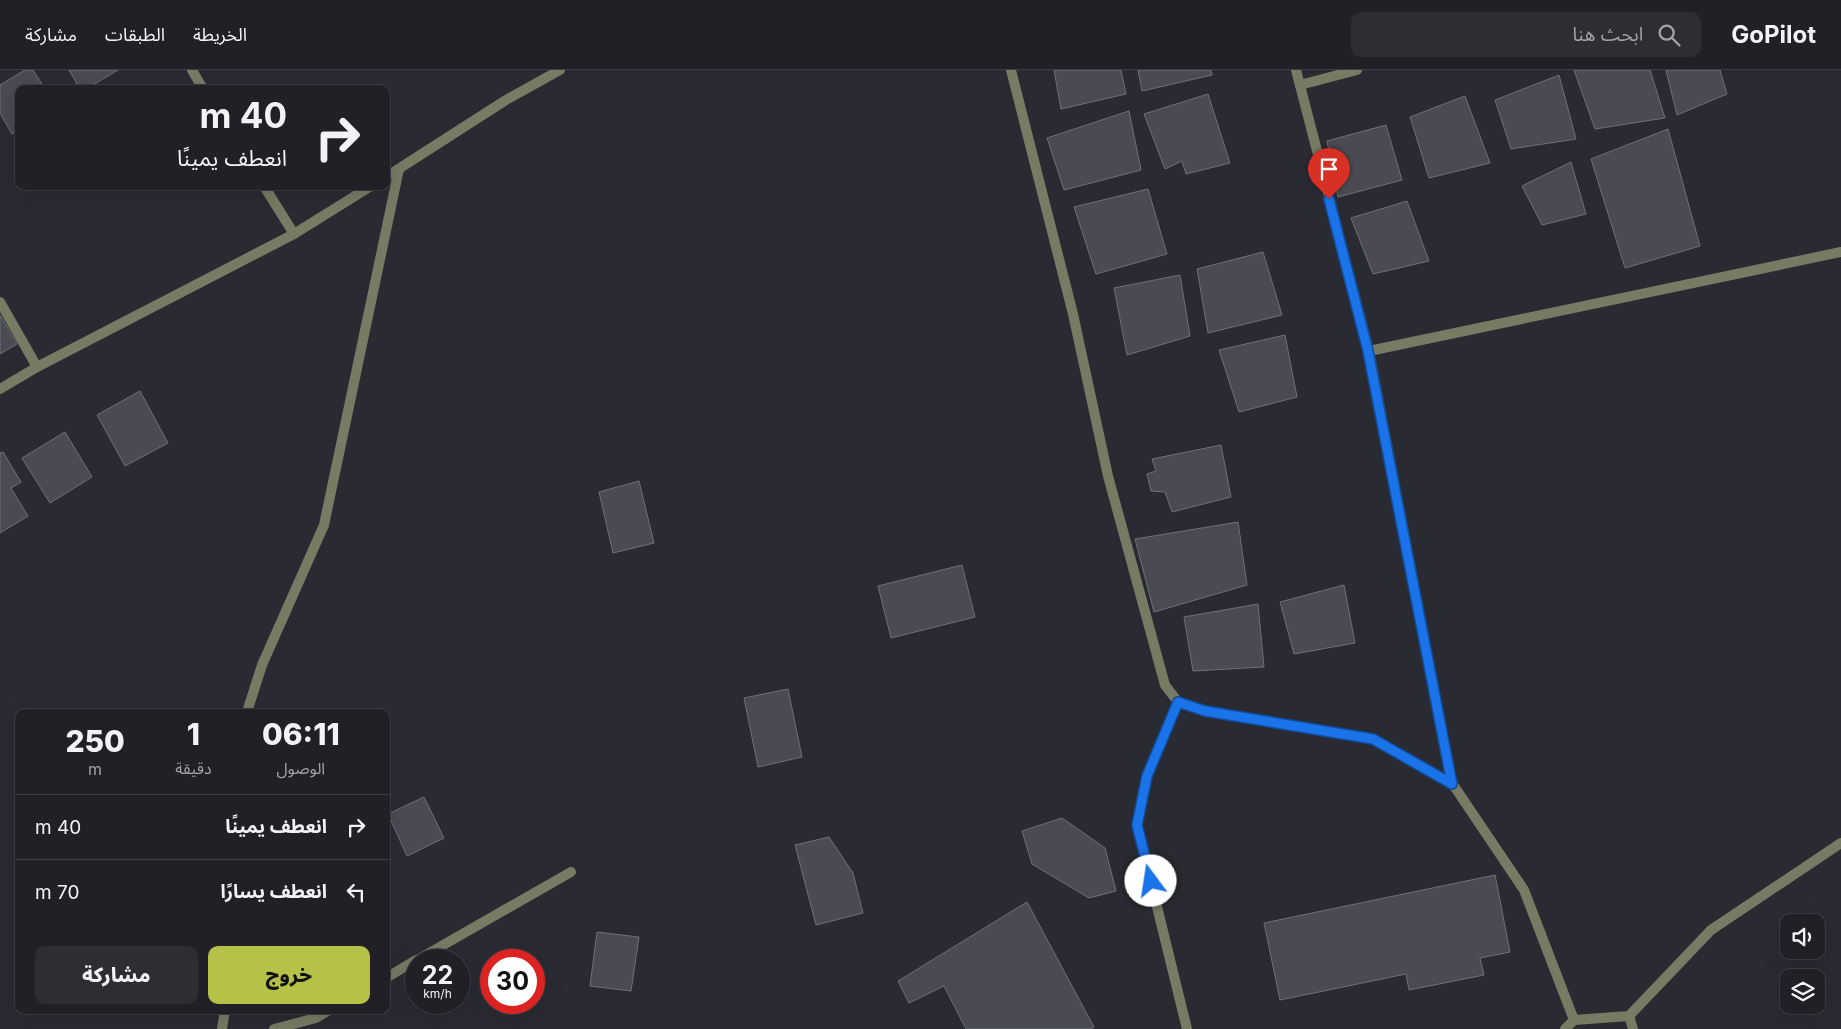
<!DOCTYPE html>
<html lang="ar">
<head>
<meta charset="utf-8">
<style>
  body { margin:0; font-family:Inter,"Noto Sans Arabic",sans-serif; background:#2d2d32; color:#f1f3f6; direction:rtl; height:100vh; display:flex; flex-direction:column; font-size:19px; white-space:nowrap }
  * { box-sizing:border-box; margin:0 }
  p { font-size:16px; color:#a2a3a7 }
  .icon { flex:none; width:28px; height:28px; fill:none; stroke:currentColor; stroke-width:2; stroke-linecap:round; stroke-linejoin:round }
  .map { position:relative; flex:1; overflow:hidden; direction:ltr }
  .drawer { position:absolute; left:15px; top:639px; width:375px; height:305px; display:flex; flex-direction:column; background:#202026; border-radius:10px; box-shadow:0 5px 20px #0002,0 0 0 1px #3d3e43; direction:rtl }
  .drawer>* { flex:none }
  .hud { position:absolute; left:15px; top:15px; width:375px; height:105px; border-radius:10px; box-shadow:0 5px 20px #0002,0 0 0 1px #3d3e43; direction:rtl; background:#202026; color:#f1f3f6; overflow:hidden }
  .tools { position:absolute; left:1780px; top:844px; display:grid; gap:10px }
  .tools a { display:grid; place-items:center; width:45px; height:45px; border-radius:10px; background:#202026; box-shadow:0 5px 20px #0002,0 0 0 1px #3d3e43; font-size:25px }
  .speed { position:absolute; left:405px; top:879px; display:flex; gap:10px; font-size:25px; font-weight:700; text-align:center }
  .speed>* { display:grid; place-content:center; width:65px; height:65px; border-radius:50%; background:#202026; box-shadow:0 5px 20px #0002,0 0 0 1px #3d3e43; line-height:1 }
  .speed small { font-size:12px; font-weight:400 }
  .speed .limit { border:8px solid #d22; background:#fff; color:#111 }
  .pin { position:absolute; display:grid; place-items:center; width:42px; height:42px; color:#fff; margin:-51px -21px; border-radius:50% 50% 50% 0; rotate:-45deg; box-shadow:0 0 5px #0007 }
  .pin .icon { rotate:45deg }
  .me { position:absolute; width:55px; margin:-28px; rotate:346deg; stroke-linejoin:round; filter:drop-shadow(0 0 4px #0008) }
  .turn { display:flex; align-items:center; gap:18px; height:105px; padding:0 20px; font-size:22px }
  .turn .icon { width:65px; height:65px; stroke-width:2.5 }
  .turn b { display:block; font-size:35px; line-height:42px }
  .eta { display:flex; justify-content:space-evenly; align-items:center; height:85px; text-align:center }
  .eta b { font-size:30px; font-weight:800; line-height:35px }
  .button { display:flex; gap:10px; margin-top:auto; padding:10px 20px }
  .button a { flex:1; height:58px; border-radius:10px; background:#b6c148; color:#111; font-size:20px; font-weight:800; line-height:58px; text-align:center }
  .button a+a { background:#2d2d32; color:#f1f3f6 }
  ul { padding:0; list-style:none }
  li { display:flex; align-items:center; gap:15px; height:65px; padding:0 20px; border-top:1px solid #3d3e43 }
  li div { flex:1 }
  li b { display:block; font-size:19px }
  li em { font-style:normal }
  header { display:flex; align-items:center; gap:30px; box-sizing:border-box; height:70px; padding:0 25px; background:#202026; border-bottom:1px solid #3d3e43 }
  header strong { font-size:24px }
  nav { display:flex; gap:28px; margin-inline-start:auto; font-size:18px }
  .search { width:350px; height:45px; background:#2d2d32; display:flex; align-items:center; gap:12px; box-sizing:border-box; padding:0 18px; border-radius:10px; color:#a2a3a7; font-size:19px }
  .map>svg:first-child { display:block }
  .building { fill:#494a52; stroke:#6e7078 }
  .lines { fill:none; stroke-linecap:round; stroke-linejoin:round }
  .street { stroke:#777b64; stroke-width:10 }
  .route-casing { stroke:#114b97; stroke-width:12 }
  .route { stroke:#1a73e8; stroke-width:9 }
</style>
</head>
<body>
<header>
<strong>GoPilot</strong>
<div class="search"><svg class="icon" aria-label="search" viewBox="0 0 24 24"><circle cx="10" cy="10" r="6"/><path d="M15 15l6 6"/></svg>ابحث هنا</div>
<nav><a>الخريطة</a><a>الطبقات</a><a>مشاركة</a></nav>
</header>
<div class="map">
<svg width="1841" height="959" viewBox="0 0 1841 959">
  <rect width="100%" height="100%" fill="#2a2b32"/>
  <g class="building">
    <path d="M25 0H33L45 19H19V60L12 64 0 43V15Z"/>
    <path d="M69 0H118L86 19H80Z"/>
    <path d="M1054 0H1121L1126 24 1061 39Z"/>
    <path d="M1138 0H1211L1212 5 1142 21Z"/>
    <path d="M1574 0H1650L1665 48 1595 59Z"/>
    <path d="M1666 0H1720L1727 24 1677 45Z"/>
    <path d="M1559 5 1576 69 1511 79 1495 30Z"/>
    <path d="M1208 24 1230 93 1186 104 1182 91 1165 99 1144 44Z"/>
    <path d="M1465 26 1490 93 1429 108 1410 47Z"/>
    <path d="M1129 41 1141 100 1064 120 1047 68Z"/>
    <path d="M1386 55 1402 110 1338 127 1327 71Z"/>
    <path d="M1668 59 1700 176 1625 198 1591 89Z"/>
    <path d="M1571 92 1586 144 1542 155 1522 116Z"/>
    <path d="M1148 119 1167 184 1096 204 1074 137Z"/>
    <path d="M1407 131 1429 191 1373 204 1351 148Z"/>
    <path d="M1263 182 1282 245 1208 263 1197 199Z"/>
    <path d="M1180 205 1190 266 1127 285 1114 218Z"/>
    <path d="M0 245 17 274 0 284Z"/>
    <path d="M1285 265 1297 327 1239 342 1219 280Z"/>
    <path d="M140 321 168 373 125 396 97 345Z"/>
    <path d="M65 362 92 407 50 433 22 388Z"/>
    <path d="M1221 375 1231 427 1172 442 1165 422 1151 421 1147 404 1156 401 1152 389Z"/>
    <path d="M3 382 21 412 11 418 28 446 0 463V383Z"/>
    <path d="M639 411 654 473 613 483 599 422Z"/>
    <path d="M1238 452 1247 515 1154 542 1135 469Z"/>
    <path d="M962 495 975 547 891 568 878 516Z"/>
    <path d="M1344 515 1355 573 1294 584 1280 532Z"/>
    <path d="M1258 534 1264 597 1193 601 1184 547Z"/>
    <path d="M788 619 802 687 758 697 744 628Z"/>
    <path d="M424 727 444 768 407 786 388 744Z"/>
    <path d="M1062 748 1105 778 1116 821 1089 828 1032 794 1022 761Z"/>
    <path d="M829 767 853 803 863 843 816 855 795 775Z"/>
    <path d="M1495 805 1510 882 1480 888 1484 905 1409 920 1406 904 1280 930 1264 853Z"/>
    <path d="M1027 832 1094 957 1090 959H966L944 916 909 933 898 911Z"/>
    <path d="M597 862 639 867 631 921 590 916Z"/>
  </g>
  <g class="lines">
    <g class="street">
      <path d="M192 0 203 19"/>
      <path d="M1011 0 1073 244 1108 406 1165 615 1178 632 1205 641 1373 669 1452 713 1524 820 1574 950"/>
      <path d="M1296 0 1369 281 1452 713"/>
      <path d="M1300 15 1357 0"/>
      <path d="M386 107 506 30 560 0"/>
      <path d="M264 116 294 164"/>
      <path d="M0 232 37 297"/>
      <path d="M1369 281 1841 182"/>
      <path d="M0 319 37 297 294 164 371 116"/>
      <path d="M1178 632 1147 706 1137 755 1187 959"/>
      <path d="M247 642 262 595 324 455 399 99"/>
      <path d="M417 890 571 802"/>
      <path d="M386 908 416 890"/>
      <path d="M1629 946 1633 959"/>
      <path d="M222 959 225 940"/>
      <path d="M274 959 316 948 329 940"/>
      <path d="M1565 959 1574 950 1629 946 1711 860 1841 773"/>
    </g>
  </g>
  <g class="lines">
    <g class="route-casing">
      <path id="route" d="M1151 811 1137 755 1147 706 1178 632 1205 641 1373 669 1452 714 1368 281 1329 129"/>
    </g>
    <use href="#route" class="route"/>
  </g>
</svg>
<div class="tools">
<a><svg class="icon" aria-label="sound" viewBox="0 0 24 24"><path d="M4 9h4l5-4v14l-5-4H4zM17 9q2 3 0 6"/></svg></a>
<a><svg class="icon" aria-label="layers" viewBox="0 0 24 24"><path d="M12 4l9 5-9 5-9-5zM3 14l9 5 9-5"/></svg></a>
</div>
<div class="speed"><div>22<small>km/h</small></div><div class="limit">30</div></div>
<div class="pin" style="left:1329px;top:129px;background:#d93025"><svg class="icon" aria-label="arrive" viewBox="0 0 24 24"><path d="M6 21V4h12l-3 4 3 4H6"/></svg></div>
<svg class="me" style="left:1151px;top:811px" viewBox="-20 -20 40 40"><circle r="19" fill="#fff"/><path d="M0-13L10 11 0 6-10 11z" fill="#1a73e8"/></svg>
<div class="hud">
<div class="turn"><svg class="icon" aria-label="right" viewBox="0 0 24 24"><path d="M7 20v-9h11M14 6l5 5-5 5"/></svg><div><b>40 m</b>انعطف يمينًا</div></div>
</div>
<section class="drawer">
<div class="eta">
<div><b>06:11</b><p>الوصول</p></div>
<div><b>1</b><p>دقيقة</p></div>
<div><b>250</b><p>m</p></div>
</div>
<ul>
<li><svg class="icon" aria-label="right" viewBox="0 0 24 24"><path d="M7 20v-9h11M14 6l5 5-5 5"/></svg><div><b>انعطف يمينًا</b></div><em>40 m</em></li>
<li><svg class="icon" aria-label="left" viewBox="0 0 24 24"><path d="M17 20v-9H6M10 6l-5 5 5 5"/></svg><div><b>انعطف يسارًا</b></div><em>70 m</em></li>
</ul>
<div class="button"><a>خروج</a><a>مشاركة</a></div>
</section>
</div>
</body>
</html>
